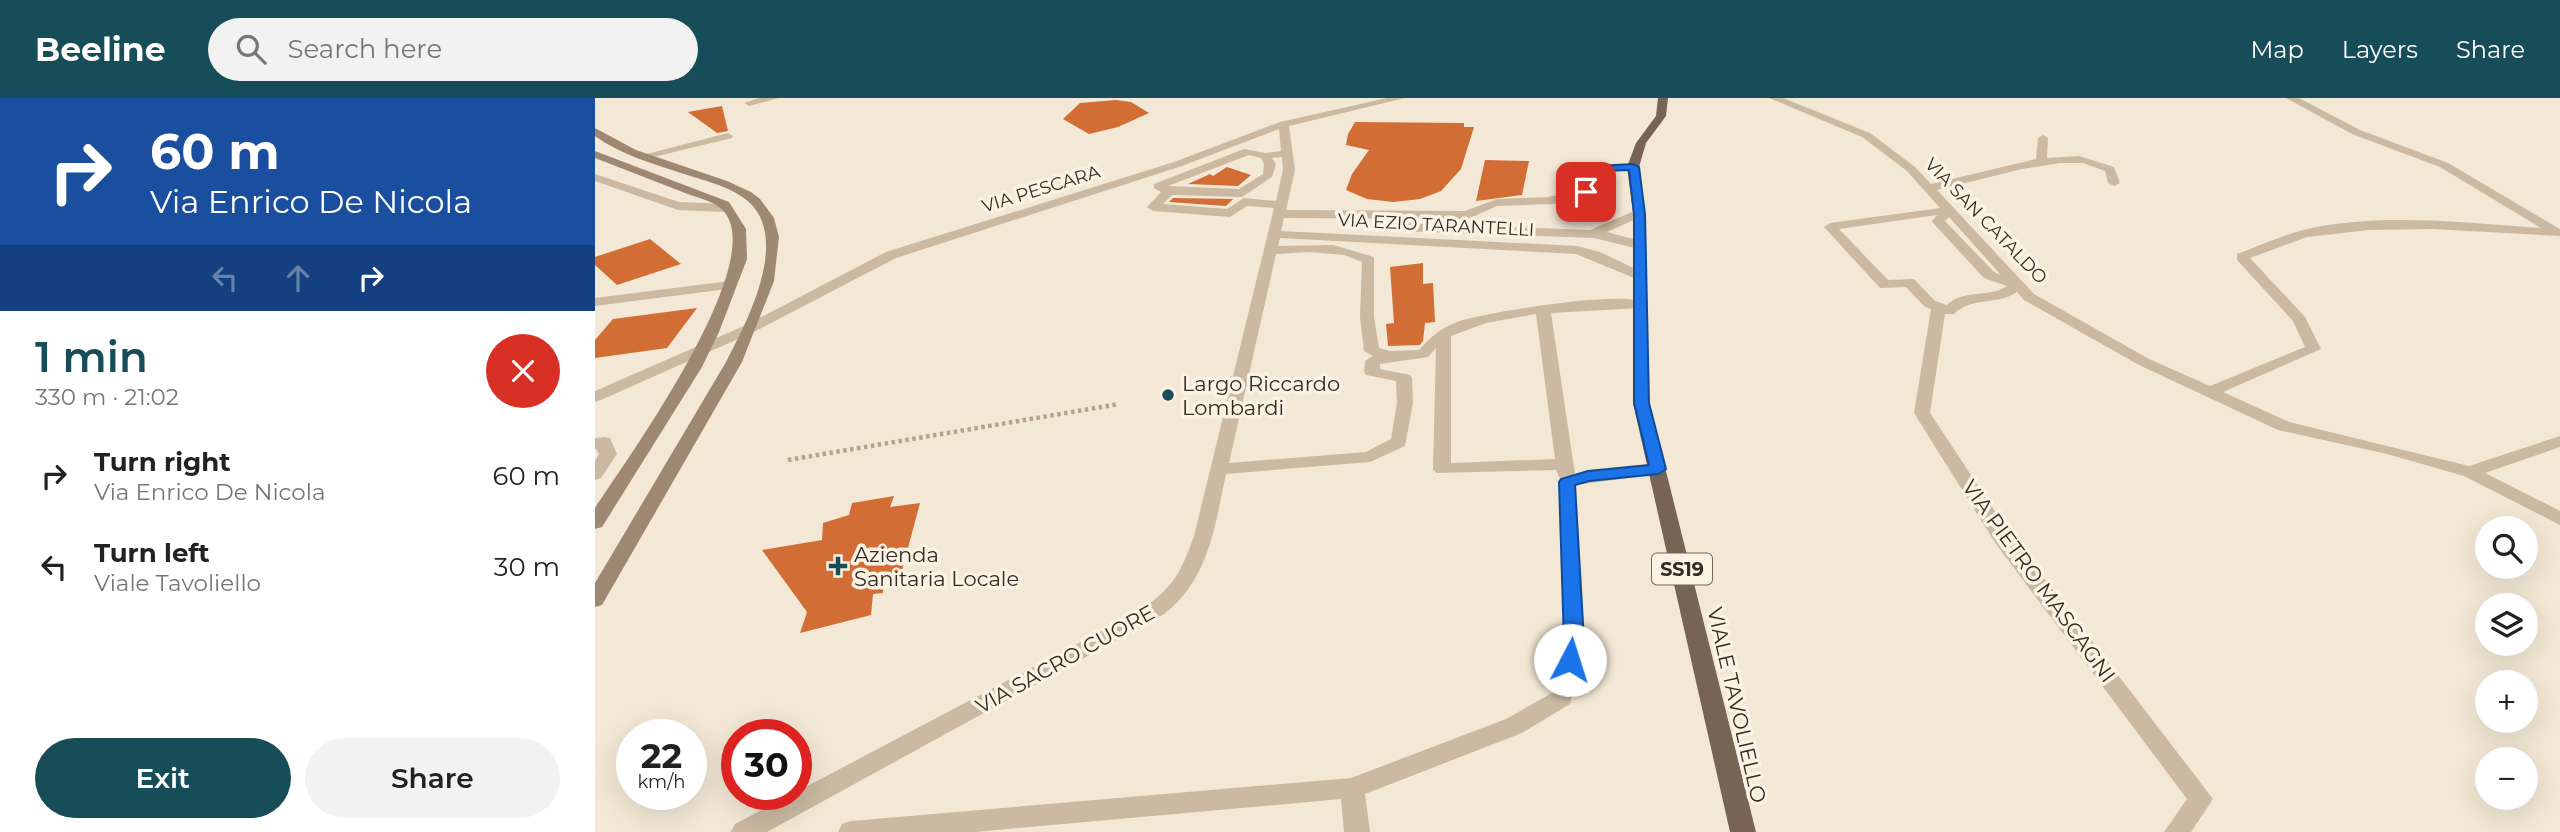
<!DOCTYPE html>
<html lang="en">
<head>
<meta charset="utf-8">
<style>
  body { margin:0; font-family:Montserrat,sans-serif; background:#f2f2f2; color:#222; height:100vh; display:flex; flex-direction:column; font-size:26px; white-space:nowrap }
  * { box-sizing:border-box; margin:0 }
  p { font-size:23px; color:#767676 }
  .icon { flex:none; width:38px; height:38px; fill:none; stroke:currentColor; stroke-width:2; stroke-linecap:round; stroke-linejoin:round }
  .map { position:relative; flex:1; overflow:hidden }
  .drawer { display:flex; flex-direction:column; background:#fff; width:595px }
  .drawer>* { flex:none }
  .banner { background:#1a4fa0; color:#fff; overflow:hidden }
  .fabs { position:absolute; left:1880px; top:418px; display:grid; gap:14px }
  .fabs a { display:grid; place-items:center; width:63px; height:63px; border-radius:50%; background:#fff; box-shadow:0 7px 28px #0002; font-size:35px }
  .speed { position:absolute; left:21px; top:621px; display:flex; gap:14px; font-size:35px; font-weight:700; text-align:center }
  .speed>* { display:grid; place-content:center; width:91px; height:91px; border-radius:50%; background:#fff; box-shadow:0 7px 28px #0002; line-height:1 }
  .speed small { font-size:18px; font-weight:400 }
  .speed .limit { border:10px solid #d22; background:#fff; color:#111 }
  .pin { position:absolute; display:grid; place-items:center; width:60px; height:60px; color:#fff; margin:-30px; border-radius:14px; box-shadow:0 4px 10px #0006 }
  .me { position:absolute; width:77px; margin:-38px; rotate:5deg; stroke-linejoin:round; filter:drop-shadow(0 0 5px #0008) }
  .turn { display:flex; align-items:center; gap:24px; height:147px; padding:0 35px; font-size:32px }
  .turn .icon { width:91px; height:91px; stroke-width:2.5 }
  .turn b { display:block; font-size:49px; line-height:60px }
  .lanes { display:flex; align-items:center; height:66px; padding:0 35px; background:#0003; justify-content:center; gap:35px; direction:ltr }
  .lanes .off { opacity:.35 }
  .round { display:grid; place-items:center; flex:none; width:74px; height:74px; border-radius:37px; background:#f2f2f2 }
  .overview { display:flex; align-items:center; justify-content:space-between; height:119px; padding:0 35px }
  h1 { font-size:42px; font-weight:600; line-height:52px; color:#174d59 }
  .cta { display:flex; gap:14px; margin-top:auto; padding:14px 35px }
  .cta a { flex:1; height:80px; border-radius:42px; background:#174d59; color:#fff; font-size:28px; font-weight:600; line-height:80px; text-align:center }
  .cta a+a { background:#f2f2f2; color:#222 }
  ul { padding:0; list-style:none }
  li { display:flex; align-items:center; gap:21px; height:91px; padding:0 35px }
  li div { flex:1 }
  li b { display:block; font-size:26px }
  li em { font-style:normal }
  header { display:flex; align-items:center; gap:42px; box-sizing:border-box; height:98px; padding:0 35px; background:#174d59; color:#fff }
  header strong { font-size:33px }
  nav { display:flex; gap:38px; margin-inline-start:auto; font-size:24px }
  .search { width:490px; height:63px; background:#f2f2f2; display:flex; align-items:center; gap:18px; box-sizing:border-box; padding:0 24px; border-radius:38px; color:#767676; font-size:26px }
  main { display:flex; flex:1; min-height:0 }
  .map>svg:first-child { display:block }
  .building { fill:#d16d35 }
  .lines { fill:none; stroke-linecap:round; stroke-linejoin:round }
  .path { stroke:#b7a38b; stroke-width:4.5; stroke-dasharray:3.5 3.5; stroke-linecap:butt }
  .street { fill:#cbb9a1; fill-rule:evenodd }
  .secondary { fill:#9f8872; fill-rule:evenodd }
  .primary { fill:#786454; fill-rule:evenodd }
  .route { fill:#1a73e8; stroke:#114b97; stroke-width:2 }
  .poi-dot { fill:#174d59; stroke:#faf2e2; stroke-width:2.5 }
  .labels { text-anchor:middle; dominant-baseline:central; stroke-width:7; stroke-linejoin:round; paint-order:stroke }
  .far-street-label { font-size:18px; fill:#352b24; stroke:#faf2e2 }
  .shield { fill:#faf2e2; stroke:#70675d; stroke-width:2 }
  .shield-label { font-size:19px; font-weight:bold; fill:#352b24 }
  .poi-label { font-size:21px; fill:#352b24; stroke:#faf2e2; text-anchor:start }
  .street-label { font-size:21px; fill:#352b24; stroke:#faf2e2 }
</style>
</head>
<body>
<header>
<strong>Beeline</strong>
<div class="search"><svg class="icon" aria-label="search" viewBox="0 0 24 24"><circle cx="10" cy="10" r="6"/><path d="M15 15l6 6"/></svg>Search here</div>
<nav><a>Map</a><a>Layers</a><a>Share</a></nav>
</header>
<main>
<section class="drawer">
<div class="banner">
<div class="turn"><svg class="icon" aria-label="right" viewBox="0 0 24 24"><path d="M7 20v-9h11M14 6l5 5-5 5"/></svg><div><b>60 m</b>Via Enrico De Nicola</div></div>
<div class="lanes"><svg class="icon off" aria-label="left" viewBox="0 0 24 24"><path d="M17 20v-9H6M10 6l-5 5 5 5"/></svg><svg class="icon off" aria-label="ahead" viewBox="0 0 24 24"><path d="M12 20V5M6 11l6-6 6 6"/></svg><svg class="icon" aria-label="right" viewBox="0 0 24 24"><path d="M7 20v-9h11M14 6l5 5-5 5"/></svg></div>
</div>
<div class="overview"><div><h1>1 min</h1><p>330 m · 21:02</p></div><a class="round" style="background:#d93025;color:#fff"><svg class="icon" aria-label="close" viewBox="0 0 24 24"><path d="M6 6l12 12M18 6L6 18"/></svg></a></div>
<ul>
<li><svg class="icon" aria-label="right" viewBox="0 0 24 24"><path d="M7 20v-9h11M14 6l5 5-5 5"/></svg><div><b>Turn right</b><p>Via Enrico De Nicola</p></div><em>60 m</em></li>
<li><svg class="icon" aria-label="left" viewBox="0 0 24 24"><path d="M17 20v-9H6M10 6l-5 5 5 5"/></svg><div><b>Turn left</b><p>Viale Tavoliello</p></div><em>30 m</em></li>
</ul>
<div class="cta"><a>Exit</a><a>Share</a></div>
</section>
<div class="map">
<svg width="1965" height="734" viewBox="0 0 1965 734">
  <rect width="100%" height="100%" fill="#f3e8d5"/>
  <g class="building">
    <path d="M521 2 536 4 554 15 523 29 494 36 468 21 485 5Z"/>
    <path d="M127 8 133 33 122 35 93 14Z"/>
    <path d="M760 24 869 25V29H879L866 71 846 93 825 101 798 104 772 101 751 92 757 76 774 52 751 47 753 36Z"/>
    <path d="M890 62 934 63 927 97 881 103Z"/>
    <path d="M632 69 656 77 643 88 593 86 615 76 618 78Z"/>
    <path d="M578 100 638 101 631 108 574 104Z"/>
    <path d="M55 141 86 166 22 187 0 167V159Z"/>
    <path d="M828 165V186L838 185 840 224 830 225 828 243 825 247 793 248 791 226 799 225 795 169Z"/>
    <path d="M102 210 72 250 0 260V242L18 221Z"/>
    <path d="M299 398 295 409 325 405 306 476 290 479 288 495 278 496 276 517 205 535 212 514 167 452 227 442 228 425 254 417 257 405Z"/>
  </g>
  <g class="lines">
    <path class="path" d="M193 362 524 306"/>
    <g class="street">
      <path d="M164 0H184L154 8 149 5Z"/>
      <path d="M792 0H810L694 28 700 72 691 112 870 113 902 101 953 99 987 92 1003 68 1038 66 1044 69 1038 72 1011 73 995 98 958 106 902 108 873 121 689 120 686 133 982 148 1005 154 1049 175V181L1044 182 981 156 685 140 683 148 738 147 779 159V219L784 250 795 253 824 252C835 239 846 230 862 224 888 215 1035 190 1052 206L1045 210 956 215 980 376 1063 366 1072 371 1063 376 981 387 990 544 975 606 927 635 770 696 775 734H749L746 701 380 734H243L247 726 256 723 756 680 911 621 957 595 968 544 965 381 961 372 841 375 838 371 841 250 833 259 785 266V271L815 277 817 280 818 305 810 348 775 364 631 376C620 427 614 482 569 516L172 734H136L140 726 196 696H201V694L541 515C576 492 585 478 599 438L679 110 652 108 635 119 558 113 552 109 566 94 559 90V86L649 51 670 55 686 53 684 31 587 68 301 160 161 233 6 302 0 304V293L151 227 291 154 579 64 685 24ZM654 57 666 60 669 66 668 76 644 91 573 88ZM687 59 688 72 681 103 649 100 632 111 568 106 577 97 647 99 677 79 681 66 677 60ZM714 154 749 157 767 164 765 219 769 253 778 258 770 263 769 274 771 277 801 283 802 305 796 341 771 354 634 365 681 156ZM941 216 960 361 856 365V238L891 225Z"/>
      <path d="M1174 0H1188L1275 35 1320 69 1336 86 1441 61 1443 40 1448 37 1453 40 1452 60 1484 58 1519 69 1525 85 1519 88 1513 85 1510 73 1488 65H1465L1427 71 1342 92 1439 196 1554 261 1615 288 1710 249 1698 223 1642 162V156C1664 148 1685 138 1708 132 1785 114 1868 125 1946 130L1845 69 1757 36 1691 0H1704L1765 32 1853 65 1965 131V138L1837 131 1774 132 1712 139 1655 160 1710 219 1726 251 1628 294 1694 324 1874 368 1965 338V349L1890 375 1965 413V427L1869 378 1792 356 1683 332 1544 267 1429 202 1422 194C1402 208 1377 198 1359 216H1350L1335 315 1415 436 1618 701 1596 734H1569L1592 701 1401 446 1319 315 1336 211 1330 209 1311 189 1285 190 1229 129 1235 125 1345 110 1312 73 1267 39ZM1342 117 1337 123 1339 126 1389 180 1412 188C1395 200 1368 191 1352 207L1340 203 1319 181 1293 182 1244 131ZM1354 119 1406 177 1399 174 1350 123Z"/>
      <path d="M133 35 138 38 137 40 50 61 44 58Z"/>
      <path d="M0 76 84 104 131 106 137 110 131 114 83 112 0 83Z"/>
      <path d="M1044 111 1050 115 1048 118 1012 134 1049 144V150L1044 151 999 140 801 133 795 129 801 125 995 132Z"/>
      <path d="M135 183 140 184V190L0 208V200Z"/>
      <path d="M9 339 15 340 22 356 6 380 0 382V363L4 356 0 350V340Z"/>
    </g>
    <g class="secondary">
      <path d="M0 30 41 52 132 83 156 94 165 101 179 120 184 139 179 183 147 264 7 507 0 509V485L131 264C151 225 193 147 157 107 141 90 111 83 89 76 59 66 26 57 0 38Z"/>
      <path d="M0 53 134 104 151 131 152 161 124 234 107 269 7 429 0 431V410C29 365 184 153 124 109 115 102 100 99 90 95 60 83 30 72 0 60Z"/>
    </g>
    <path class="primary" d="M1063 0H1073L1071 18 1051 45 1044 69 1050 115 1054 305 1161 734H1135L1038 305V115L1032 69 1041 45 1061 18Z"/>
  </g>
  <path class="route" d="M1038 66 1044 69 1050 116 1054 305 1071 371 1063 376 994 383 980 387 989 544 982 568 975 570 968 568 965 562 969 544 964 384 966 381 993 373 1054 367 1039 305V116L1034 72 1010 73 994 97 985 94 1003 68Z"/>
  <g class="poi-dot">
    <circle cx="573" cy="297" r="7"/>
    <path d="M239.5 457.5h7v7h7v7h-7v7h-7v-7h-7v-7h7z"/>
  </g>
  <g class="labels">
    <g class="far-street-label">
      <text transform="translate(446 91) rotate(-17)">VIA PESCARA</text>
      <text transform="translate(1391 123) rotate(46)">VIA SAN CATALDO</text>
      <text transform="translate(841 127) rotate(3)">VIA EZIO TARANTELLI</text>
    </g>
    <rect class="shield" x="1057" y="455.5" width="60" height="31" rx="5"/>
    <g class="shield-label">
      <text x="1087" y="471">SS19</text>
    </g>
    <g class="poi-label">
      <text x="587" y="285">Largo Riccardo<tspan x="587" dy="24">Lombardi</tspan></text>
      <text x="259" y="456">Azienda<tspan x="259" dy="24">Sanitaria Locale</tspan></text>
    </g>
    <g class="street-label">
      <text transform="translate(1444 483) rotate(54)">VIA PIETRO MASCAGNI</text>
      <text transform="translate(470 561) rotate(-29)">VIA SACRO CUORE</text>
      <text transform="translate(1142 607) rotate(77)">VIALE TAVOLIELLO</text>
    </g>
  </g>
</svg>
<div class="fabs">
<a><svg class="icon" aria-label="search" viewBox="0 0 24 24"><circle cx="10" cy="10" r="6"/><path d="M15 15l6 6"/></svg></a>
<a><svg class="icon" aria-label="layers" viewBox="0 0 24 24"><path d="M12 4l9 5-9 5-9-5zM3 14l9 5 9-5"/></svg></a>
<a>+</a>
<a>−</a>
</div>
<div class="speed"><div>22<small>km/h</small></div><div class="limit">30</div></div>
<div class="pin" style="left:991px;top:94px;background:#d93025"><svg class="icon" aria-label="arrive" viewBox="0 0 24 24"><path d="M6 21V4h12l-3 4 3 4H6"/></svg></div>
<svg class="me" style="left:975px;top:562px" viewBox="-20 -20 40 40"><circle r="19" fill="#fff"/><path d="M0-13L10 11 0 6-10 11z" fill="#1a73e8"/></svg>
</div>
</main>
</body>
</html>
